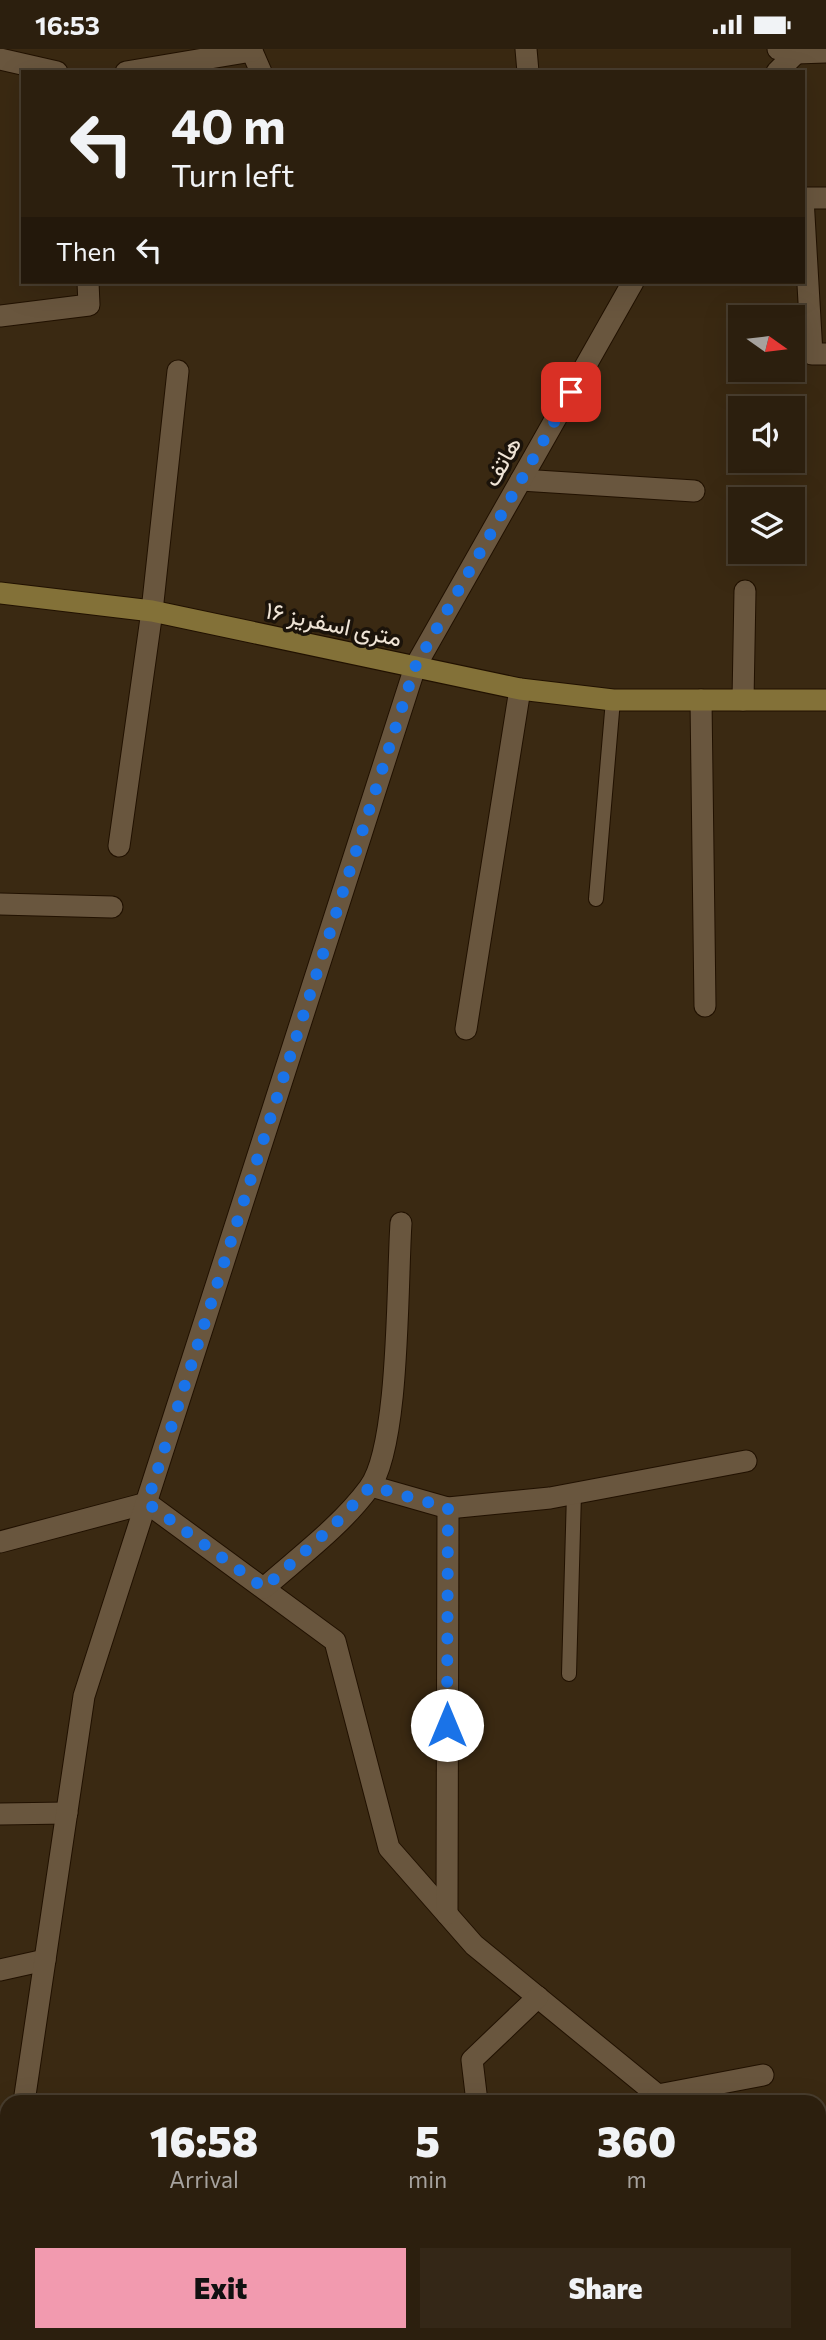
<!DOCTYPE html>
<html lang="en">
<head>
<meta charset="utf-8">
<style>
  body { margin:0; font-family:Commissioner,Vazirmatn,sans-serif; background:#342717; color:#f1f3f6; height:100vh; display:flex; flex-direction:column; font-size:26px; white-space:nowrap }
  * { box-sizing:border-box; margin:0 }
  p { font-size:23px; color:#a6a29e }
  .icon { flex:none; width:38px; height:38px; fill:none; stroke:currentColor; stroke-width:2; stroke-linecap:round; stroke-linejoin:round }
  .map { position:relative; flex:1; overflow:hidden }
  .details { position:absolute; left:0px; top:2046px; width:826px; height:247px; display:flex; flex-direction:column; background:#2c1f0e; border-radius:21px 21px 0 0; box-shadow:0 7px 28px #0002,0 0 0 2px #483d2e }
  .details>* { flex:none }
  .top-card { position:absolute; left:21px; top:21px; width:784px; height:214px; border-radius:0px; box-shadow:0 7px 28px #0002,0 0 0 2px #483d2e; background:#2c1f0e; color:#f1f3f6; overflow:hidden }
  .needle { width:46px; rotate:104deg }
  .buttons { position:absolute; left:728px; top:256px; display:grid; gap:14px }
  .buttons a { display:grid; place-items:center; width:77px; height:77px; border-radius:0px; background:#2c1f0e; box-shadow:0 7px 28px #0002,0 0 0 2px #483d2e; font-size:35px }
  .pin { position:absolute; display:grid; place-items:center; width:60px; height:60px; color:#fff; margin:-30px; border-radius:14px; box-shadow:0 4px 10px #0006 }
  .me { position:absolute; width:77px; margin:-38px; rotate:0deg; stroke-linejoin:round; filter:drop-shadow(0 0 5px #0008) }
  .turn { display:flex; align-items:center; gap:24px; height:147px; padding:0 35px; font-size:32px }
  .turn .icon { width:91px; height:91px; stroke-width:2.5 }
  .turn b { display:block; font-size:49px; line-height:60px }
  .then { display:flex; align-items:center; height:66px; padding:0 35px; background:#0003; gap:14px; font-size:26px }
  .eta { display:flex; justify-content:space-evenly; align-items:center; height:119px; text-align:center }
  .eta b { font-size:42px; font-weight:800; line-height:49px }
  .primary-button { display:flex; gap:14px; margin-top:auto; padding:14px 35px }
  .primary-button a { flex:1; height:80px; border-radius:0px; background:#f29aaf; color:#111; font-size:28px; font-weight:800; line-height:80px; text-align:center }
  .primary-button a+a { background:#342717; color:#f1f3f6 }
  .status { display:flex; justify-content:space-between; align-items:center; height:49px; padding:0 35px; background:#2c1f0e; direction:ltr }
  .status svg { height:19px; fill:currentColor }
  .map>svg:first-child { display:block }
  .lines { fill:none; stroke-linecap:round; stroke-linejoin:round }
  .lane-casing { stroke:#211100; stroke-width:16 }
  .street-casing { stroke:#211100; stroke-width:23 }
  .secondary-casing { stroke:#211100; stroke-width:23 }
  .lane { stroke:#69563e; stroke-width:14 }
  .street { stroke:#69563e; stroke-width:21 }
  .secondary { stroke:#837138; stroke-width:21 }
  .route { stroke:#1a73e8; stroke-width:12; stroke-dasharray:0 21.6 }
  .labels { text-anchor:middle; dominant-baseline:central; stroke-width:7; stroke-linejoin:round; paint-order:stroke }
  .street-label { font-size:24px; fill:#f0e5d7; stroke:#1b130a }
</style>
</head>
<body>
<div class="status"><b>16:53</b><svg viewBox="0 0 49 12"><path d="M0 12V9h3v3zM5 12V6h3v6zM10 12V3h3v9zM15 12V0h3v12zM26 1h20v11H26zM47 4h2v5h-2z"/></svg></div>
<div class="map">
<svg width="826" height="2291" viewBox="0 0 826 2291">
  <rect width="100%" height="100%" fill="#3a2912"/>
  <g class="lines">
    <g class="lane-casing">
      <g id="lane">
        <path d="M596 850 613 651"/>
        <path d="M569 1625 574 1444"/>
        <path d="M0 2083 7 2082"/>
      </g>
    </g>
    <g class="street-casing">
      <g id="street">
        <path d="M251 0 261 23"/>
        <path d="M526 0 528 23"/>
        <path d="M778 0 796 4 826 3"/>
        <path d="M0 10 57 23"/>
        <path d="M126 23 252 2"/>
        <path d="M777 23 800 0"/>
        <path d="M803 149 812 305H826"/>
        <path d="M803 149H826"/>
        <path d="M0 267 89 256 88 233"/>
        <path d="M521 431 694 442"/>
        <path d="M701 651 705 957"/>
        <path d="M743 651 745 542"/>
        <path d="M119 797 152 562 178 322"/>
        <path d="M0 855 112 858"/>
        <path d="M466 980 520 640"/>
        <path d="M371 1437 448 1459 550 1449 746 1412"/>
        <path d="M0 1493 147 1454 335 1592 389 1799 474 1896 666 2053"/>
        <path d="M264 1539C299 1508 341 1477 369 1439 400 1398 397 1231 401 1174"/>
        <path d="M0 1765 67 1764"/>
        <path d="M447 1865 448 1459"/>
        <path d="M0 1921 45 1911"/>
        <path d="M658 2046 763 2026"/>
        <path d="M24 2053 84 1647 415 618 633 233"/>
        <path d="M477 2053 472 2011 538 1948"/>
        <path d="M0 2208 7 2163"/>
        <path d="M819 2243 826 2249"/>
        <path d="M503 2286V2291"/>
      </g>
    </g>
    <g class="secondary-casing">
      <path id="secondary" d="M0 544 152 562 520 640 613 651H826"/>
    </g>
    <use href="#lane" class="lane"/>
    <use href="#street" class="street"/>
    <use href="#secondary" class="secondary"/>
  </g>
  <g class="lines">
    <path class="route" d="M447 1676 448 1459 371 1437 333 1477 264 1539 147 1454 415 618 571 343"/>
  </g>
  <g class="labels">
    <g class="street-label">
      <text transform="translate(501 412) rotate(-61)">هاتف</text>
      <text transform="translate(334 574) rotate(12)">۱۶ متری اسفریز</text>
    </g>
  </g>
</svg>
<div class="buttons">
<a><svg class="needle" viewBox="-14 -14 28 28"><path d="M0-13l5 13h-10z" fill="#e53935"/><path d="M0 13l5-13h-10z" fill="#a6a29e"/></svg></a>
<a><svg class="icon" aria-label="sound" viewBox="0 0 24 24"><path d="M4 9h4l5-4v14l-5-4H4zM17 9q2 3 0 6"/></svg></a>
<a><svg class="icon" aria-label="layers" viewBox="0 0 24 24"><path d="M12 4l9 5-9 5-9-5zM3 14l9 5 9-5"/></svg></a>
</div>
<div class="pin" style="left:571px;top:343px;background:#d93025"><svg class="icon" aria-label="arrive" viewBox="0 0 24 24"><path d="M6 21V4h12l-3 4 3 4H6"/></svg></div>
<svg class="me" style="left:447px;top:1676px" viewBox="-20 -20 40 40"><circle r="19" fill="#fff"/><path d="M0-13L10 11 0 6-10 11z" fill="#1a73e8"/></svg>
<div class="top-card">
<div class="turn"><svg class="icon" aria-label="left" viewBox="0 0 24 24"><path d="M17 20v-9H6M10 6l-5 5 5 5"/></svg><div><b>40 m</b>Turn left</div></div>
<div class="then">Then<svg class="icon" aria-label="left" viewBox="0 0 24 24"><path d="M17 20v-9H6M10 6l-5 5 5 5"/></svg></div>
</div>
<section class="details">
<div class="eta">
<div><b>16:58</b><p>Arrival</p></div>
<div><b>5</b><p>min</p></div>
<div><b>360</b><p>m</p></div>
</div>
<div class="primary-button"><a>Exit</a><a>Share</a></div>
</section>
</div>
</body>
</html>
